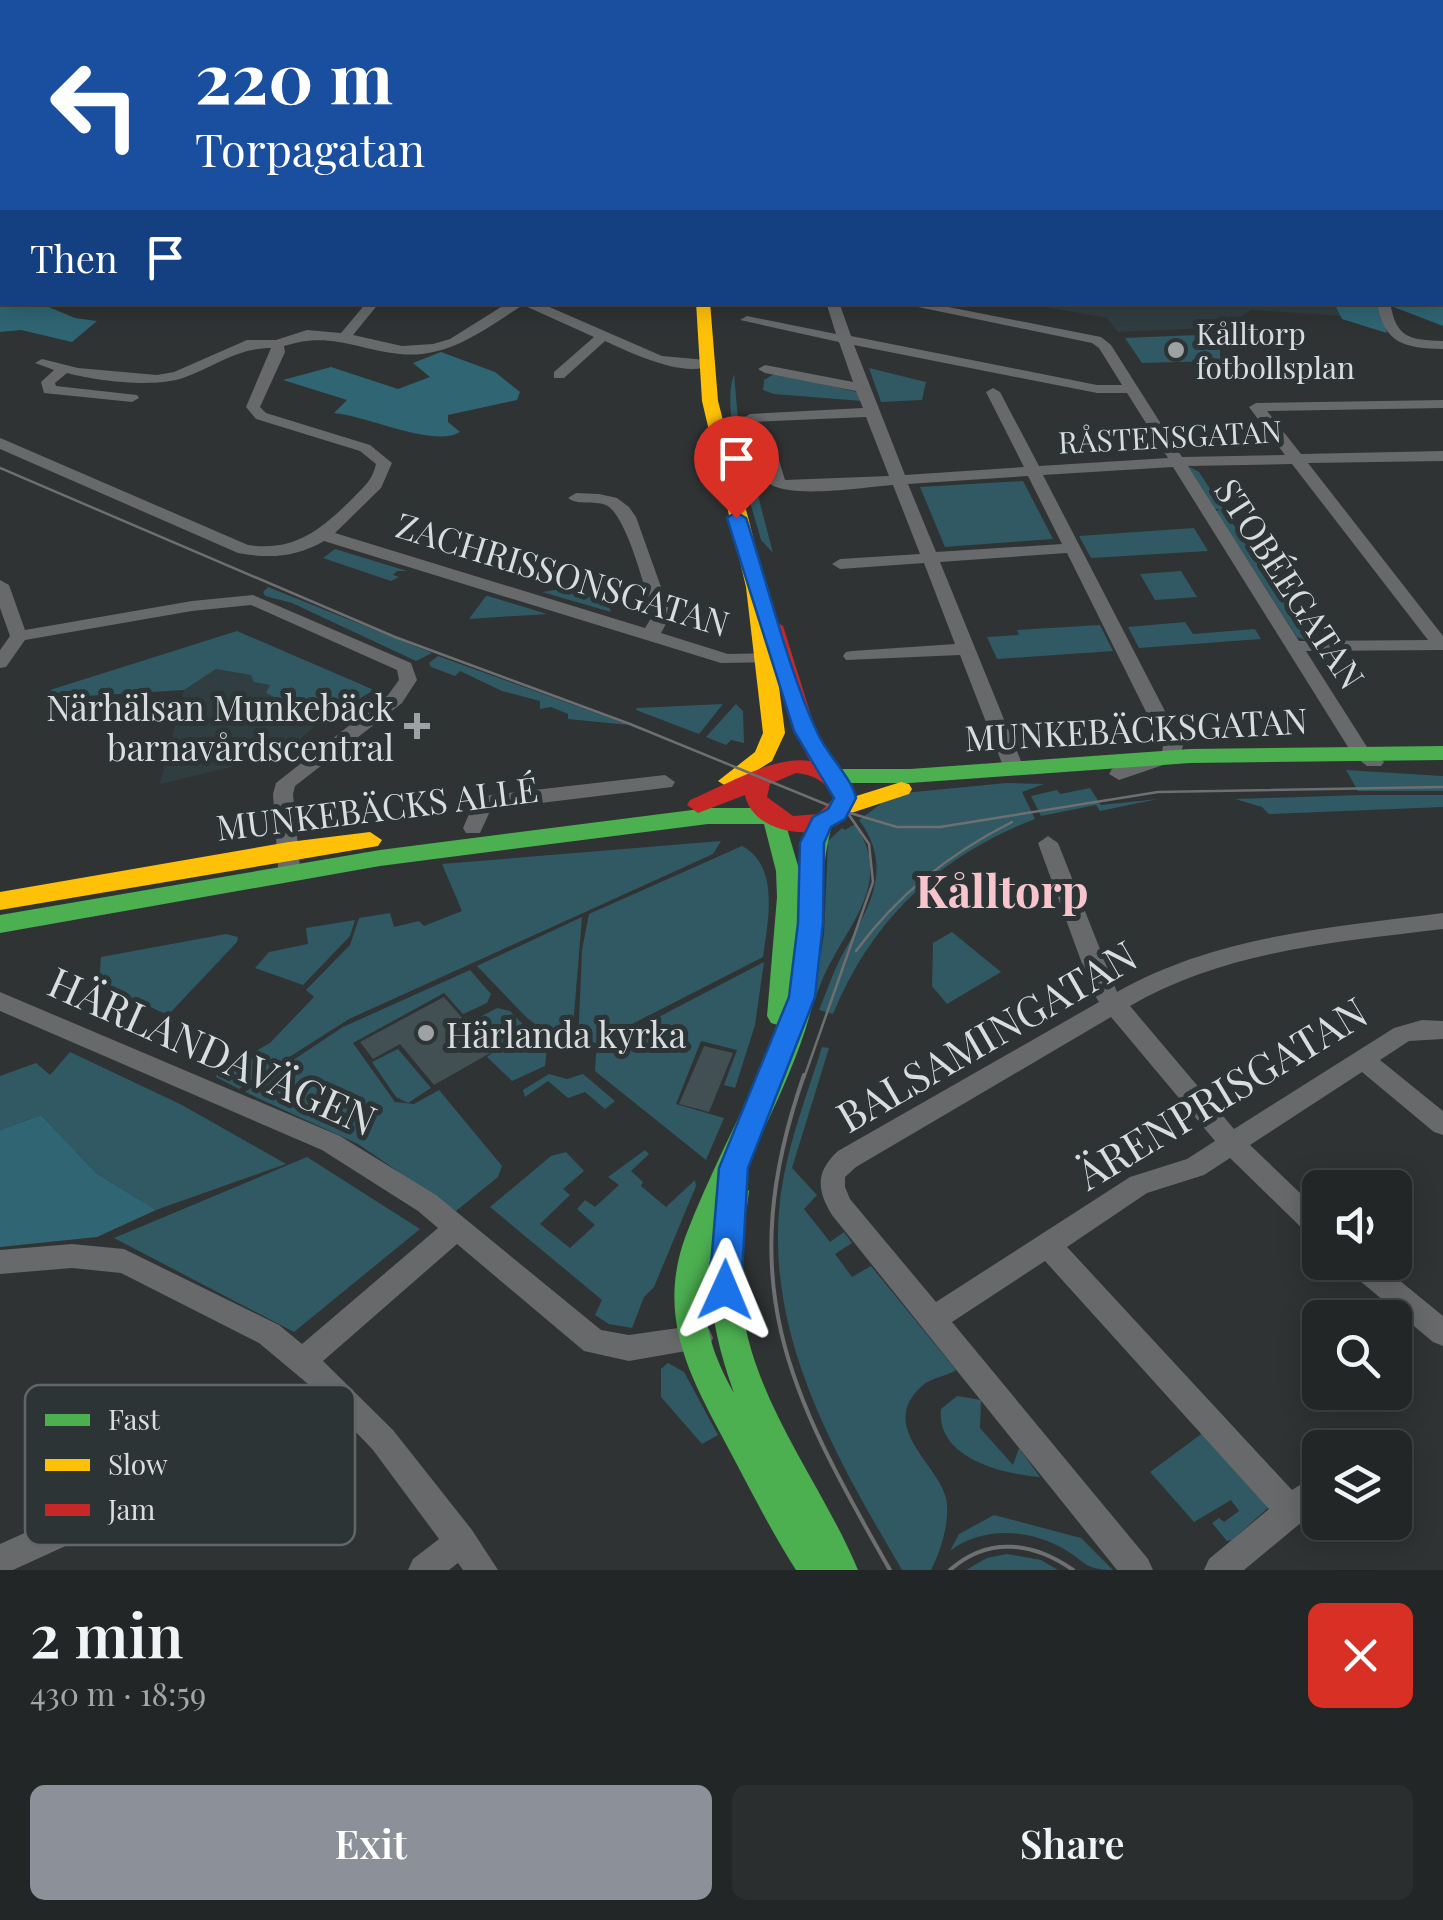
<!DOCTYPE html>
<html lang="en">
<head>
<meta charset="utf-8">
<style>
  body { margin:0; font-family:"Playfair Display",serif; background:#2b2e2f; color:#f1f3f6; height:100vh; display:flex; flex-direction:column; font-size:38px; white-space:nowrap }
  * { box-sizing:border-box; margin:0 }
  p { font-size:32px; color:#a3a5a7 }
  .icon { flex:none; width:55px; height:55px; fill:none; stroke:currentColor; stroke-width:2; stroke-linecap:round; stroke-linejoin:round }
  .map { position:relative; height:1570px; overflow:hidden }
  .sheet { display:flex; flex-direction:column; background:#232627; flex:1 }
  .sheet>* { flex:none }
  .banner { position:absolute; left:0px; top:0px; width:1445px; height:305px; box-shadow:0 5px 25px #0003,0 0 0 2px #404344; background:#1a4fa0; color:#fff; overflow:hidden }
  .fabs { position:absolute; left:1302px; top:1170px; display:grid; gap:20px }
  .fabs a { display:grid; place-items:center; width:110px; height:110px; border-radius:15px; background:#232627; box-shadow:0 5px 25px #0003,0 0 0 2px #404344; font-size:50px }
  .pin { position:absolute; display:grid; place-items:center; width:85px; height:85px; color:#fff; margin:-102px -42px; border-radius:50% 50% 50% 0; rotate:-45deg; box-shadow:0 0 10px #0007 }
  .pin .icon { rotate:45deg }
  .me { position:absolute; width:110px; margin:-55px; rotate:1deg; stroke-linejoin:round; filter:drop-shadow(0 0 8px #0008) }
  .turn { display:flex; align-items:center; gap:35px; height:210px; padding:0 30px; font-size:45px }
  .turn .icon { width:130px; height:130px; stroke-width:2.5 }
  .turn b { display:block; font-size:70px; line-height:85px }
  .then { display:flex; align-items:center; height:95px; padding:0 30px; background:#0003; gap:20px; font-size:38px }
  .round { display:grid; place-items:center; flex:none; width:105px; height:105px; border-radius:15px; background:#2b2e2f }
  .head { display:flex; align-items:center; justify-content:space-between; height:170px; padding:0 30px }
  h1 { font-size:60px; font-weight:600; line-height:75px }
  .cta { display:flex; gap:20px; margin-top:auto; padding:20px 30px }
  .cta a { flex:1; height:115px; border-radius:15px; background:#8c9099; color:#fff; font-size:40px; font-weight:600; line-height:115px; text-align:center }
  .cta a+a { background:#2b2e2f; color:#f1f3f6 }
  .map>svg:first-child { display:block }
  .built { fill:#313e41 }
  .green { fill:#305964 }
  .forest { fill:#306573 }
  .building { fill:#424f53 }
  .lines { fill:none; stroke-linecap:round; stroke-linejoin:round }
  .street { fill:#67696a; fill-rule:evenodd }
  .fast { fill:#4caf50; fill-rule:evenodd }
  .slow { fill:#ffc107; fill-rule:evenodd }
  .jam { fill:#c62828; fill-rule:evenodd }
  .tram-far1 { stroke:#6d6f70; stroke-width:2.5 }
  .tram { stroke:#6d6f70; stroke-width:4 }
  .route { fill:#1a73e8; stroke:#114b97; stroke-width:2.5 }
  .poi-dot { fill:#9ea2a3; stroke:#2d3436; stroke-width:4 }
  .labels { text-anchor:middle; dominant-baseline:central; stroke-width:10; stroke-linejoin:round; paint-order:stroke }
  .far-poi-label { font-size:30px; fill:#d9dddf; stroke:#2d3436; text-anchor:start }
  .far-street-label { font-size:30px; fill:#d9dddf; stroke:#2d3436 }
  .street-label { font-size:35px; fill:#d9dddf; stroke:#2d3436 }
  .poi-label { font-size:35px; fill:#d9dddf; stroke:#2d3436; text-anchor:end }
  .near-street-label { font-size:42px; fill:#d9dddf; stroke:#2d3436 }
  .district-label { font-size:45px; font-weight:bold; fill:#f9c5cc; stroke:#2d3436 }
  .key { fill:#2d3436; stroke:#616769; stroke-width:2.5 }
  .key-label { font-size:28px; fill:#d9dddf }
</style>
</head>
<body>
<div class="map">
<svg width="1443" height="1570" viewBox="0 0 1443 1570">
  <rect width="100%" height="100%" fill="#2f3334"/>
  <g class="built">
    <path d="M1334 302 1341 316 1251 310 1225 327 1118 332 1107 318 1022 303Z"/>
    <path d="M216 669 301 679 321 721 291 747 272 757 160 784 184 690Z"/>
  </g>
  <g class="green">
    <path d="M1220 334V361L1142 363 1125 338Z"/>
    <path d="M869 368 926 382 922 400 881 402Z"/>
    <path d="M776 373 857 392 862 401 774 394 763 390 764 380Z"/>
    <path d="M734 374 738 419 773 553 761 540C749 496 720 414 734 374Z"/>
    <path d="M1188 466 1199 472 1303 631 1305 640 1297 637 1216 511 1220 509H1215Z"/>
    <path d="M1023 481 1053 539 945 547 920 487Z"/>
    <path d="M1194 528 1208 551 1091 558 1079 536Z"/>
    <path d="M335 549 407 571H397L393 575 399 577 391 581 323 558Z"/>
    <path d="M1181 571 1197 597 1155 600 1140 574Z"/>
    <path d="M599 583 611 612 542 592Z"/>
    <path d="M268 587 432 653 416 661 292 603 265 596 263 592Z"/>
    <path d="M486 596H488L547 614 469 619Z"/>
    <path d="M1185 622 1193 634 1255 629 1261 639 1139 648 1128 627Z"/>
    <path d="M1100 625 1113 651 997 659 987 637 1019 635 1017 630Z"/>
    <path d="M237 631 374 690 319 723 295 710 297 698H276L266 693 270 685 254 682 251 675 216 669 184 690 68 697 50 690Z"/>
    <path d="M438 656 629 725 568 719V714L551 707 540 709V701L502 691 460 671 455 676 431 667 429 663Z"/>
    <path d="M723 704 699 734 636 710 637 708Z"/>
    <path d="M736 704 743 711 744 743 731 740 726 745 706 737Z"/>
    <path d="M1346 770 1443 776V791H1358Z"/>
    <path d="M1006 783 1044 784 1022 792 1035 819C939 856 872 919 833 1014L819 1010C826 993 832 975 840 959 865 913 897 871 859 820L894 794Z"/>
    <path d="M1090 788 1101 805 1158 799 1100 811 1096 805 1041 816 1031 796 1057 790 1060 794Z"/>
    <path d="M1361 795H1443V807L1269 814 1262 807 1235 799Z"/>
    <path d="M855 824C890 877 858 913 832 960 824 973 819 989 813 1004L824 934 828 841 842 828 845 830Z"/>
    <path d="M721 841 713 854 349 1019 239 1089 216 1077 218 1072 270 1043 314 997 306 990 350 945 359 918 390 913 394 927 419 921 424 926 462 911 442 864Z"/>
    <path d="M742 846C780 866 768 921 763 957L591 1045 578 1047 582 950 589 914Z"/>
    <path d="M582 917 572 1039 566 1048 526 1017 477 966Z"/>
    <path d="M355 920 350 936 303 985 255 968 269 952 308 944 306 928Z"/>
    <path d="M952 932 1001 972 947 1004 932 986 933 943Z"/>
    <path d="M226 934 238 937 237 942 168 1015 99 984 101 957Z"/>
    <path d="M764 962 755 1025 735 1088 724 1085 737 1050 701 1041 676 1104 724 1118 706 1160 595 1071 596 1054 605 1045Z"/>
    <path d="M470 970 491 994 487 1003 463 1014 444 993 353 1043 395 1102 414 1104 439 1090 502 1166 498 1177 456 1211 358 1144 245 1092 343 1027Z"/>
    <path d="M497 1008 510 1011 547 1049 545 1066 512 1081 487 1057 493 1052 469 1023Z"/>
    <path d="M822 1047 829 1048 792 1168 817 1195 804 1209 830 1242 844 1232 852 1243 835 1254 852 1277 871 1266 956 1370C948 1376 933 1377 923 1385 877 1425 935 1462 945 1495 952 1515 941 1552 931 1570H902C835 1455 762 1332 781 1193 788 1143 807 1095 822 1047Z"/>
    <path d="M398 1049 431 1088 408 1103 396 1097 372 1062Z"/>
    <path d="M70 1052 182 1105 286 1164 156 1210 96 1173 41 1115 0 1130V1076L36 1063 50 1075Z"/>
    <path d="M549 1074 567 1079 583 1074 615 1101 605 1109 585 1092 568 1098 548 1081 525 1097 523 1090Z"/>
    <path d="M645 1150 649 1154 631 1171 643 1182 641 1186 666 1207 695 1180 696 1186 654 1287 644 1297 632 1328 609 1324 595 1315 602 1300 490 1207 551 1156 566 1152 584 1171 563 1189 570 1195 540 1224 570 1248 595 1225 577 1209 585 1200 595 1207 619 1185 608 1177Z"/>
    <path d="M307 1157 420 1229 294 1332 114 1238Z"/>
    <path d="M668 1363 684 1372 718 1435 702 1444 661 1397V1369Z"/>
    <path d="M957 1396 981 1400 980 1428 1013 1465 1019 1448 1040 1477C1002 1474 936 1458 941 1409Z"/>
    <path d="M1204 1432 1269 1507 1232 1540 1227 1541 1212 1523 1219 1518 1224 1522 1239 1511 1231 1500 1194 1522 1150 1472Z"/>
    <path d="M994 1515 1081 1538 1113 1570C1085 1570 1086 1562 1064 1549 1029 1529 983 1526 950 1551L959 1534Z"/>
    <path d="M1007 1554 1041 1560 1058 1570H966L987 1558Z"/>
  </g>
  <g class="forest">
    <path d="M1443 237V326L1391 306 1381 310 1387 333 1342 319 1334 303 1442 302Z"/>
    <path d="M0 295 2 302 39 303 75 318 97 321 72 342 21 330 0 332Z"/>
    <path d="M441 352 495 372 520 392 517 400 448 415V422L460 432C434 448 368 416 334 413L347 400 283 380 331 367 398 389 430 377 413 363Z"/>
    <path d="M41 1115 96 1173 156 1210 97 1237 0 1247V1130Z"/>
  </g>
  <g class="building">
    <path d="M444 997 492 1052 434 1085 400 1044 373 1059 360 1042Z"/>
    <path d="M704 1046 733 1053 709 1112 679 1104Z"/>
  </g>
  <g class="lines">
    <g class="street">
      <path d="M610 0H619L620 2H612Z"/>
      <path d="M696 0H705L706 2H698Z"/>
      <path d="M1254 0H1265L1266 2H1256Z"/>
      <path d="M1416 0H1425L1426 2H1418Z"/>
      <rect x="1442" y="13" width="1" height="6"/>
      <rect x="0" y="66" width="2" height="6"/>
      <rect x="0" y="126" width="2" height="6"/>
      <path d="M0 235 2 236V242L0 243Z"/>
      <path d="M367 302H380L353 335 402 346 433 344 450 339 509 302H538L662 356 706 360 713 364C687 380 631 353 605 341L564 378H554V372L594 337 523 305C485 329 448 359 400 354 355 349 330 331 284 346L285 352 260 407 266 413 370 445 392 463 381 488 335 533 645 628 653 615C645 591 627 515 606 505 593 500 579 506 568 498L576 493 599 494 617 498 629 507 636 517 671 615 661 633 728 654 777 653 783 654 786 658 783 662 721 663 324 541C297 557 269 559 238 553L0 449V438L5 440 248 545C295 552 322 529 354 497 364 487 373 479 376 464L360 451 256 419 246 407 271 348C237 348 214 367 183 378 154 388 97 381 67 373L55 383 56 386 137 395 139 398 132 402 44 393 41 382 54 370 35 363 42 359 78 368 157 375 174 372 247 340H276L307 330 341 333Z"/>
      <path d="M826 302H839L851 336 1097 385H1122L1099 348 1092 343 894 302H923L1101 337 1111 345 1182 457 1285 455 1249 407 1256 403 1443 400V408L1267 411 1301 454 1443 451V461L1308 463 1443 636V650L1306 651 1367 747 1384 762 1381 766H1367L1353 755 1173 467 1043 475 1183 746 1178 760 1119 780 1109 774 1112 769 1162 752 1163 746 1067 553 940 562 1023 766 1020 771H1006L1003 766 960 655 846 660 843 656 846 652 852 651 955 644 924 563 840 569 832 564 840 559 920 554 893 485C864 487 793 499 770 484L761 454 769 449 777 454 785 480 889 476 866 417 750 422 743 418 750 414 863 408 856 391 765 373 758 369 765 365 853 382 839 342 740 320 747 316 836 334ZM854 345 1097 393H1127L1168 458 1039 466 1000 392 993 388 986 392 1024 467 905 475ZM1292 464 1428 640 1299 641 1188 466ZM1028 476 1062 544 936 552 908 484Z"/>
      <path d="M1377 302H1390C1396 338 1409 340 1443 341V349C1404 348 1384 344 1377 302Z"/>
      <path d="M0 580 9 585 25 630 192 601 253 595 411 663 417 680 402 703 295 786 293 794 300 867 296 872H282L278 867 273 794 276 783 388 695 399 680 397 670 251 605 192 611 25 640 6 667 0 668V650L10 636 0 608Z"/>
      <path d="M665 775 675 782 672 787 491 809 480 833H466L463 828 476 798 483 796Z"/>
      <path d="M1048 836 1058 843 1117 992C1215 936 1333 927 1443 913V929C1336 942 1224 951 1130 1006L1234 1129 1394 1028 1422 1020 1443 1021V1039L1409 1041 1380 1060 1443 1111V1135L1434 1132 1362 1072 1250 1145 1320 1212V1240L1311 1237 1230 1158 1204 1175 1147 1193 1067 1247 1292 1490 1320 1472V1507L1244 1570H1204L1209 1559 1269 1509 1045 1261 952 1322 1148 1559 1153 1570H1117L832 1215C817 1190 815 1172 838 1151L1099 1002 1092 991 1038 843ZM1111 1017 1215 1141 1187 1159 1130 1177 936 1302 850 1199 845 1187V1177L856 1167Z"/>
      <path d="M0 992 340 1136 436 1195 601 1330 629 1335 699 1325 709 1329 713 1338 709 1347 629 1361 584 1351 457 1244 323 1361 393 1430 472 1530 498 1570H463L458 1563 449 1570H408L413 1559 439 1539 373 1450 334 1409 195 1512 167 1519 151 1511H142L13 1570H0V1544L141 1481C154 1481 166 1489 178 1487L314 1389 259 1343 121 1273 72 1268 0 1274V1250L72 1244 124 1249 279 1325 302 1344 438 1228 418 1211 322 1150 0 1011Z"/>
      <path d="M1344 1262H1377L1443 1316V1346L1433 1342 1347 1270Z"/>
    </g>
    <g class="fast">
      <path d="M1199 0H1212L1214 2H1202Z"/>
      <path d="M1443 746V760L1190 763 910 783H833L822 776 833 769H910L1190 749Z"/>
      <path d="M708 808H768L783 815 799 869 800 851 813 816 821 814 833 822C816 876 827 933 816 989 803 1055 767 1120 740 1181L749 1191C745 1224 738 1257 740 1290 748 1396 818 1475 858 1570H796C773 1534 753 1495 733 1457 694 1383 654 1321 686 1235 713 1164 752 1097 778 1025L771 1023 767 1016 777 897 776 871 764 824H708L380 866 0 933V915L380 850ZM711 1255C707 1303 718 1348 734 1393 707 1345 699 1310 711 1255Z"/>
    </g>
    <g class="slow">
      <path d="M696 302H710L718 401 766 587 785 733 772 761 729 788 718 781 755 752 763 733 746 587 702 401Z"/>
      <path d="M901 782 909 784 912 789 909 794 842 816 831 808 834 803Z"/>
      <path d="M370 832 382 840 378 846 0 910V892L289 842Z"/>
    </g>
    <path class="jam" d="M773 620 783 626 816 731 856 798C851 807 846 816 837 823 809 842 752 831 745 795L698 813 687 805 690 800C724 786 774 755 810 761L794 731 763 626ZM796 773C814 775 826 781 834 798L818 814 793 816 767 797 770 784Z"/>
    <g class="tram-far1">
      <path d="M0 468 395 637 630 724 840 810 897 827H940L1158 792 1443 787"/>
      <path d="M856 951C898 894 949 854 1012 822"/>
      <path d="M804 1078 873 882 869 844 847 812"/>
    </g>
    <g class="tram">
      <path d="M804 1075C732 1283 787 1390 890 1570"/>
      <path d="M950 1570C988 1536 1033 1542 1073 1570"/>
    </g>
  </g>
  <path class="route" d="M736 512 746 518C768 585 788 669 817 732 827 755 852 778 856 798L845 819 831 827 824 843 823 923 815 997 748 1168 741 1290 736 1300 725 1304 714 1300 709 1290 719 1168 789 997 798 923 800 843 813 817 828 809 834 798 794 731 727 518Z"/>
  <g class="poi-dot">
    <circle cx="1176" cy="350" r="10"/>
    <path d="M412 711h10v10h10v10h-10v10h-10v-10h-10v-10h10z"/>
    <circle cx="426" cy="1033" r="10"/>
  </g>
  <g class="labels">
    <g class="far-poi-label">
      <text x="1196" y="333">Kålltorp<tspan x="1196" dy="34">fotbollsplan</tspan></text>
    </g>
    <g class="far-street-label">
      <text transform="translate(1170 436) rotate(-3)">RÅSTENSGATAN</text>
    </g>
    <g class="street-label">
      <text transform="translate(563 573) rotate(17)">ZACHRISSONSGATAN</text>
      <text transform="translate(1291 583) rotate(57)">STOBÉEGATAN</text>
      <text transform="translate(1136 728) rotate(-3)">MUNKEBÄCKSGATAN</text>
      <text transform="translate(377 807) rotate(-7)">MUNKEBÄCKS ALLÉ</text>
    </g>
    <g class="poi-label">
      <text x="394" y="706">Närhälsan Munkebäck<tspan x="394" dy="40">barnavårdscentral</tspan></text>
      <text x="446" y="1033" text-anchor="start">Härlanda kyrka</text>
    </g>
    <g class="near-street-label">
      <text transform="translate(986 1035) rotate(-30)">BALSAMINGATAN</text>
      <text transform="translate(213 1050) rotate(24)">HÄRLANDAVÄGEN</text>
      <text transform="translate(1221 1092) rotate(-31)">ÄRENPRISGATAN</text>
    </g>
    <g class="district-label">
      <text x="1002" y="889">Kålltorp</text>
    </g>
  </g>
  <rect x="25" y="1385" width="330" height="160" rx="15" class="key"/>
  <rect x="45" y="1414" width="45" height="12" fill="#4caf50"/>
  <rect x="45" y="1459" width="45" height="12" fill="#ffc107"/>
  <rect x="45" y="1504" width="45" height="12" fill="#c62828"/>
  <g class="key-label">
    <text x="108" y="1430">Fast</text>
    <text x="108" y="1475">Slow</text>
    <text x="108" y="1520">Jam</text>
  </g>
</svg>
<div class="fabs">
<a><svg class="icon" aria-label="sound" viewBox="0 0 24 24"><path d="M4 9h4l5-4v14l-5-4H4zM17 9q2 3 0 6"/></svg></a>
<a><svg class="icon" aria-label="search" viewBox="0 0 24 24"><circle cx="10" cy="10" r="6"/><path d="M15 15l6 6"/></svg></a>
<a><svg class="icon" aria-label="layers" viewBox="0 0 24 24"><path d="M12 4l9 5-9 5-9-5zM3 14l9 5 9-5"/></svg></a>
</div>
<div class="pin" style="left:736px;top:518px;background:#d93025"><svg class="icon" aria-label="arrive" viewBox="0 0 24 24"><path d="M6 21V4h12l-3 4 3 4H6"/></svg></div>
<svg class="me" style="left:725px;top:1290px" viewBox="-20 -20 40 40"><path d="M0-17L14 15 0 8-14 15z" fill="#1a73e8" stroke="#fff" stroke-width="4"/></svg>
<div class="banner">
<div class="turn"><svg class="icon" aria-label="left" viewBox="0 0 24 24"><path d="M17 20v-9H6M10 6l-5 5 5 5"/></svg><div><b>220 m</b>Torpagatan</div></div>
<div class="then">Then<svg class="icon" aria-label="arrive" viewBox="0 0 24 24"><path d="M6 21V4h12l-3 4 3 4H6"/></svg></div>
</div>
</div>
<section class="sheet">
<div class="head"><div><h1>2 min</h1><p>430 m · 18:59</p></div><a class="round" style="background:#d93025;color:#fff"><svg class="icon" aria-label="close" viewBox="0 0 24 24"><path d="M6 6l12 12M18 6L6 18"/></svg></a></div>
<div class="cta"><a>Exit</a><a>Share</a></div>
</section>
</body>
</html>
